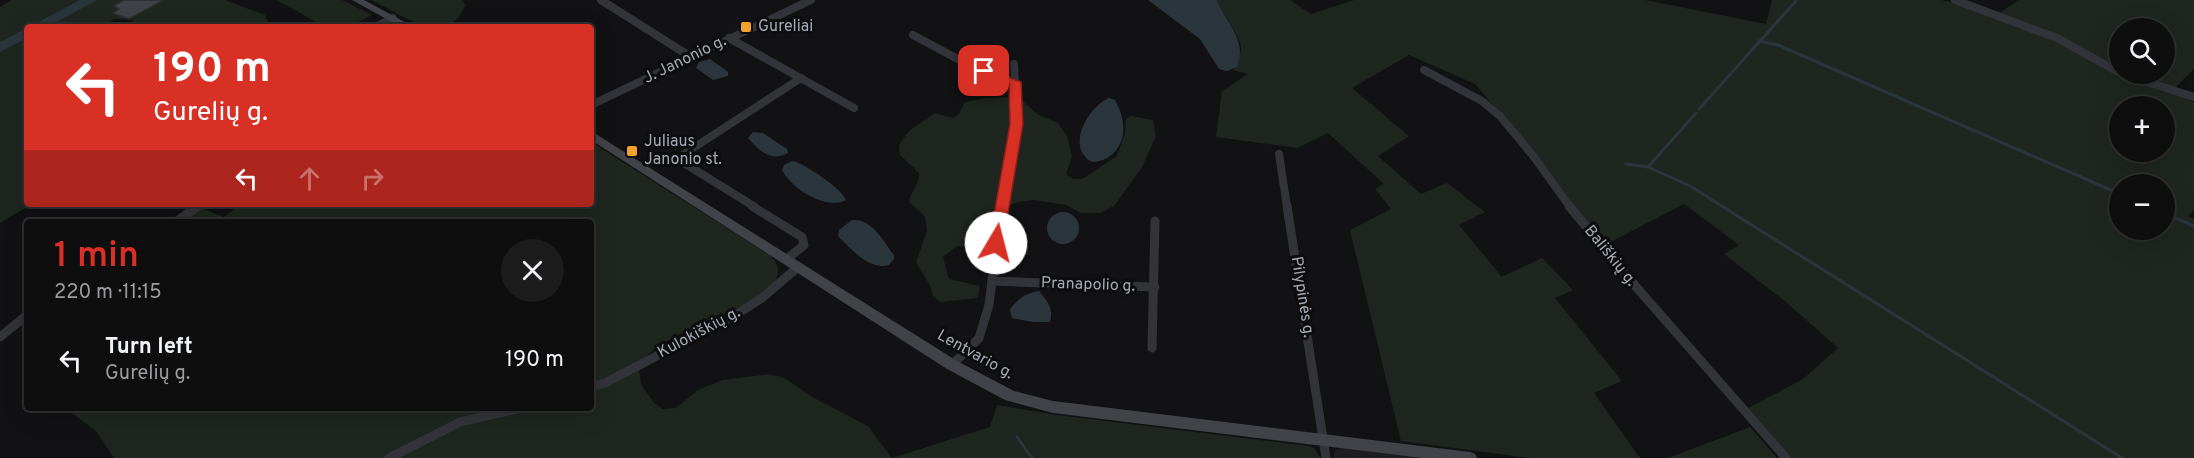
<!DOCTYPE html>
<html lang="en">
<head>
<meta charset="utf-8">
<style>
  body { margin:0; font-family:Overpass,sans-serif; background:#1c1c1d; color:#f1f3f6; height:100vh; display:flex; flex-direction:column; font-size:22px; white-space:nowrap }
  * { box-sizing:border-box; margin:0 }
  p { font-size:20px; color:#9b9c9e }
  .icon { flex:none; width:33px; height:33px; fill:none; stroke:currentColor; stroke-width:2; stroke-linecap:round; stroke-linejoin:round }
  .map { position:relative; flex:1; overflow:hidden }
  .panel { position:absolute; left:24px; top:219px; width:570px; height:192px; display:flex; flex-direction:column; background:#0e0e0f; border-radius:6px; box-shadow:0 6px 24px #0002,0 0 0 2px #2e2e2f }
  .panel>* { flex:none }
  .hud { position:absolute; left:24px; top:24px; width:570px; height:183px; border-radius:6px; box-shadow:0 6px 24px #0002,0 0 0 2px #2e2e2f; background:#d93025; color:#fff; overflow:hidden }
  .fabs { position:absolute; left:2109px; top:18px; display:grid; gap:12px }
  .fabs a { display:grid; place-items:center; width:66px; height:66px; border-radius:50%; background:#0e0e0f; box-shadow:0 6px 24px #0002,0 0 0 2px #2e2e2f; font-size:30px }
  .pin { position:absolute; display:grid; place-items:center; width:51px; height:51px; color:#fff; margin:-26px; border-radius:12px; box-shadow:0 3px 9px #0006 }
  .me { position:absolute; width:66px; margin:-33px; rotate:8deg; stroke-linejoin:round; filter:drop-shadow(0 0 4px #0008) }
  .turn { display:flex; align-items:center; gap:21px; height:126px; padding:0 30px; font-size:27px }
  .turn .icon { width:78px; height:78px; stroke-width:2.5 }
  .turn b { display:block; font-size:42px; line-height:51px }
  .lanes { display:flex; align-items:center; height:57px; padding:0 30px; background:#0003; justify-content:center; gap:30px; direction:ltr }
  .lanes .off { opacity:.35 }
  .round { display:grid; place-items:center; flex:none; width:63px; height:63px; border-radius:32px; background:#1c1c1d }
  .summary { display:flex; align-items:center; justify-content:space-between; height:102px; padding:0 30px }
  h1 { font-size:36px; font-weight:600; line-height:45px; color:#d93025 }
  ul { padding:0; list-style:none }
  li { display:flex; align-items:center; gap:18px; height:78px; padding:0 30px }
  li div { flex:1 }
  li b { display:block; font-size:22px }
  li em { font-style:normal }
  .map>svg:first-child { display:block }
  .built { fill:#1e1e21 }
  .green { fill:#1e261f; fill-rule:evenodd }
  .water { fill:#2b363c }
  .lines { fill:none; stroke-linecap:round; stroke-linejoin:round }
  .stream { stroke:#2b363c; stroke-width:3 }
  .river { fill:#2b363c; fill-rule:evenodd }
  .building { fill:#414247; stroke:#2c2c30; stroke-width:1.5 }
  .street-far1 { stroke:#333439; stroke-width:8 }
  .street { stroke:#333439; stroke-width:9 }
  .secondary { fill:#414349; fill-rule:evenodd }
  .route { fill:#d93025; stroke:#8d1f18; stroke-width:1.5 }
  .poi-dot { fill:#f2a22c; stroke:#0d0d0f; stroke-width:2 }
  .labels { text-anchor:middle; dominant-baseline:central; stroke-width:6; stroke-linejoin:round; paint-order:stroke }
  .poi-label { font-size:16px; fill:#a3aab4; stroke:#0d0d0f; text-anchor:start }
  .street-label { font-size:16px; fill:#a3aab4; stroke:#0d0d0f }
</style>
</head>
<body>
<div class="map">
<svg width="2194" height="458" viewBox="0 0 2194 458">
  <rect width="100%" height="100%" fill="#121214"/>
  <path class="built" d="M1342 448 1419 458H1333L1335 450Z"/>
  <g class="green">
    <path d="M12 0H225L265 15 269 25 267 27H126L134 20 114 19 104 27H27V204H32L0 223V7Z"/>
    <path d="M277 0H342L372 15 348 27H325Z"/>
    <path d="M371 0H463L465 5C448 51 399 13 371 0Z"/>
    <path d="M1217 0H1290L1311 14 1354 0H1645L1766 24 1772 0H1941L2001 12 2019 0H2194V69L2171 92 2194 102V210L2188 216 2194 219V458H1791L1748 408 1803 379 1838 348 1786 302 1724 254 1739 245 1684 204 1607 244 1564 196 1536 155 1475 84 1409 55 1352 88 1409 136 1378 156 1421 194 1447 183 1485 212 1459 225 1502 277 1542 258 1573 290 1555 298 1622 381 1594 393 1640 458H1529L1401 441 1350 230 1391 209 1375 189 1384 184 1328 133 1297 148 1216 137 1222 91 1248 74 1232 70 1234 69C1236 63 1241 55 1241 49 1242 36 1222 14 1217 0ZM2120 28H2164V74H2120ZM2120 106H2164V152H2120ZM2120 184H2164V230H2120Z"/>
    <path d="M1018 97 1037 114 1058 123 1067 136 1072 157 1066 174 1073 179H1082L1117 156 1125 133 1126 119 1131 116 1153 120 1156 136 1142 167 1114 206 1100 213H1081L1066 205 1034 200 1018 202 997 210 985 234 1026 237 1029 255 957 246 943 257 949 279 980 286 978 298 940 302 933 296C931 282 922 275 916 262L927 231 925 216 909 202C911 191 920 183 919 173L900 155 899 145 909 131 935 113 953 118 959 114 965 102 985 98Z"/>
    <path d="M591 142 771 256C775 261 779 266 778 273 770 309 675 326 649 354 645 358 642 365 639 370L641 384 654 403 663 409 676 408 698 390 723 380 769 374 784 378 816 399 868 426 892 458 990 427 997 405 1057 415 1309 446 1315 449 1320 458H114L95 430 65 408H591V222H180L201 208 224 217 241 204H591Z"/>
    <path d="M1750 427 1777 458H1668Z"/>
  </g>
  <g class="water">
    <path d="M1148 0H1217C1226 24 1248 39 1237 67L1227 71 1219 69 1200 39Z"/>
    <path d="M710 59 728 72V76L713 80 696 68 699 62Z"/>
    <path d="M1109 98 1115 100C1118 106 1121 112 1122 118 1128 140 1114 162 1092 162 1065 147 1088 107 1109 98Z"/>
    <path d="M753 132 763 133 787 149 788 153C770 163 759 150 748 138Z"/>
    <path d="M792 161C803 162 843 190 846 200 826 211 791 188 782 170L784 165Z"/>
    <circle cx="1063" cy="228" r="16"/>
    <path d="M852 220C872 218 883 241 894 255V259L889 265C870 271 851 249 838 236L839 230Z"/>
    <path d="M1039 291C1047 301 1054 308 1050 322H1033L1012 318 1010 309C1019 298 1026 293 1039 291Z"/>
  </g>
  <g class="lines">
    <g class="stream">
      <path d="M1759 41 1778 45 2120 194"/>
      <path d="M1699 109 1796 1"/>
      <path d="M1626 164 1648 167 1690 186 2122 458"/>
      <path d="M1648 167 1696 113"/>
      <path d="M2164 213 2194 226"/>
      <path d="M1017 437 1032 458"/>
    </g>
    <g class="river">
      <path d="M80 0H97L47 27H29Z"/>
      <path d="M27 28V38L0 52V42Z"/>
    </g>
  </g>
  <path class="building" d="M124 0H164L129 19 112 13 119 9 113 6Z"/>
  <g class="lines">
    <g class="street-far1">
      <path d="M601 0 691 57"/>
      <path d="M1955 0 2057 38 2120 73"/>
      <path d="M375 27 393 18"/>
      <path d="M913 35 978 70 1015 82"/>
      <path d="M729 38 854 108"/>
      <path d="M1424 70 1482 101 1500 116 1534 157 1570 207"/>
      <path d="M2122 74 2194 97"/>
      <path d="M591 105 811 0"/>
      <path d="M1279 154 1287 207"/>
      <path d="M196 207 201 204"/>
      <path d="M755 207 684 163 682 158 684 154 801 78"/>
      <path d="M1001 207 1017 124 1014 64"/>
    </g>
    <g class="street">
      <path d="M752 206 802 237 804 245 787 259"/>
      <path d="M1287 206 1326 458"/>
      <path d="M1569 206 1638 289 1786 458"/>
      <path d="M176 222 198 206"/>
      <path d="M992 281 1155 287"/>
      <path d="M0 337 27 315"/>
      <path d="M1152 348 1155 221"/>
      <path d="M952 365 979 338 989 305 1001 206"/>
      <path d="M591 387 605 383 737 314 762 298 798 267"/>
      <path d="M389 458 460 422 521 408"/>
    </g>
    <g class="secondary">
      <path d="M352 0H364L414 27H401Z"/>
      <path d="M591 131 957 361 1014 391 1053 401 1470 452 1475 454 1477 458H1422L1053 413 1005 400 947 369 591 140Z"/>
    </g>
  </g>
  <path class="route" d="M984 68 1021 82 1023 124 1003 243 996 248 989 243 1010 124 1009 84 980 74V69Z"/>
  <g class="poi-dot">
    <rect x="740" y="21" width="12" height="12" rx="3"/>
    <rect x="626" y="145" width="12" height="12" rx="3"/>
  </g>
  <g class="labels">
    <g class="poi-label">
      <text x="758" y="27">Gureliai</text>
      <text x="644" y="142">Juliaus<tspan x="644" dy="18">Janonio st.</tspan></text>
    </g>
    <g class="street-label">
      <text transform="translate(685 60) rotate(-26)">J. Janonio g.</text>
      <text transform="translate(1610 256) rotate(51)">Bališkių g.</text>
      <text transform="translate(1088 285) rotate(2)">Pranapolio g.</text>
      <text transform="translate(1302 297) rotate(81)">Pilypinės g.</text>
      <text transform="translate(699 333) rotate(-28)">Kulokiškių g.</text>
      <text transform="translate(975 355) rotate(29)">Lentvario g.</text>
    </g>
  </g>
</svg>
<div class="fabs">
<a><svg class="icon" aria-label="search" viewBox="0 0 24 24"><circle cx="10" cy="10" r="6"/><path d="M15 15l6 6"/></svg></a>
<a>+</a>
<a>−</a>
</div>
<div class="pin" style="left:984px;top:71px;background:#d93025"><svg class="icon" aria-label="arrive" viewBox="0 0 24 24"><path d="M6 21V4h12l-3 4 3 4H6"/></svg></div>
<svg class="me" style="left:996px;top:243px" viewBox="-20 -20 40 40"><circle r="19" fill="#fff"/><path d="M0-13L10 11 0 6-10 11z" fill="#d93025"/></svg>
<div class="hud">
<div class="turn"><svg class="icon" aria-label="left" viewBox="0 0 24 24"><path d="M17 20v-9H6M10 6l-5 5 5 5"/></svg><div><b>190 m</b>Gurelių g.</div></div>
<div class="lanes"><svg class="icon" aria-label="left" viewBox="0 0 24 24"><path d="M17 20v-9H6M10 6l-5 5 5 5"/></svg><svg class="icon off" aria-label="ahead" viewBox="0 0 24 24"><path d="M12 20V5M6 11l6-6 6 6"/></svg><svg class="icon off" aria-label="right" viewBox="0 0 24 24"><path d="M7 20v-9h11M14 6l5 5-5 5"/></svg></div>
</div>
<section class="panel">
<div class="summary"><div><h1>1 min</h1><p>220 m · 11:15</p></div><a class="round"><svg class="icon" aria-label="close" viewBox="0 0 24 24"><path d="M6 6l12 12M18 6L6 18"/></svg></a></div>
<ul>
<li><svg class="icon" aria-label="left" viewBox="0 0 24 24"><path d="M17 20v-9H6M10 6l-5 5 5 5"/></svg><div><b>Turn left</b><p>Gurelių g.</p></div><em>190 m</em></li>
</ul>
</section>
</div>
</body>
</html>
